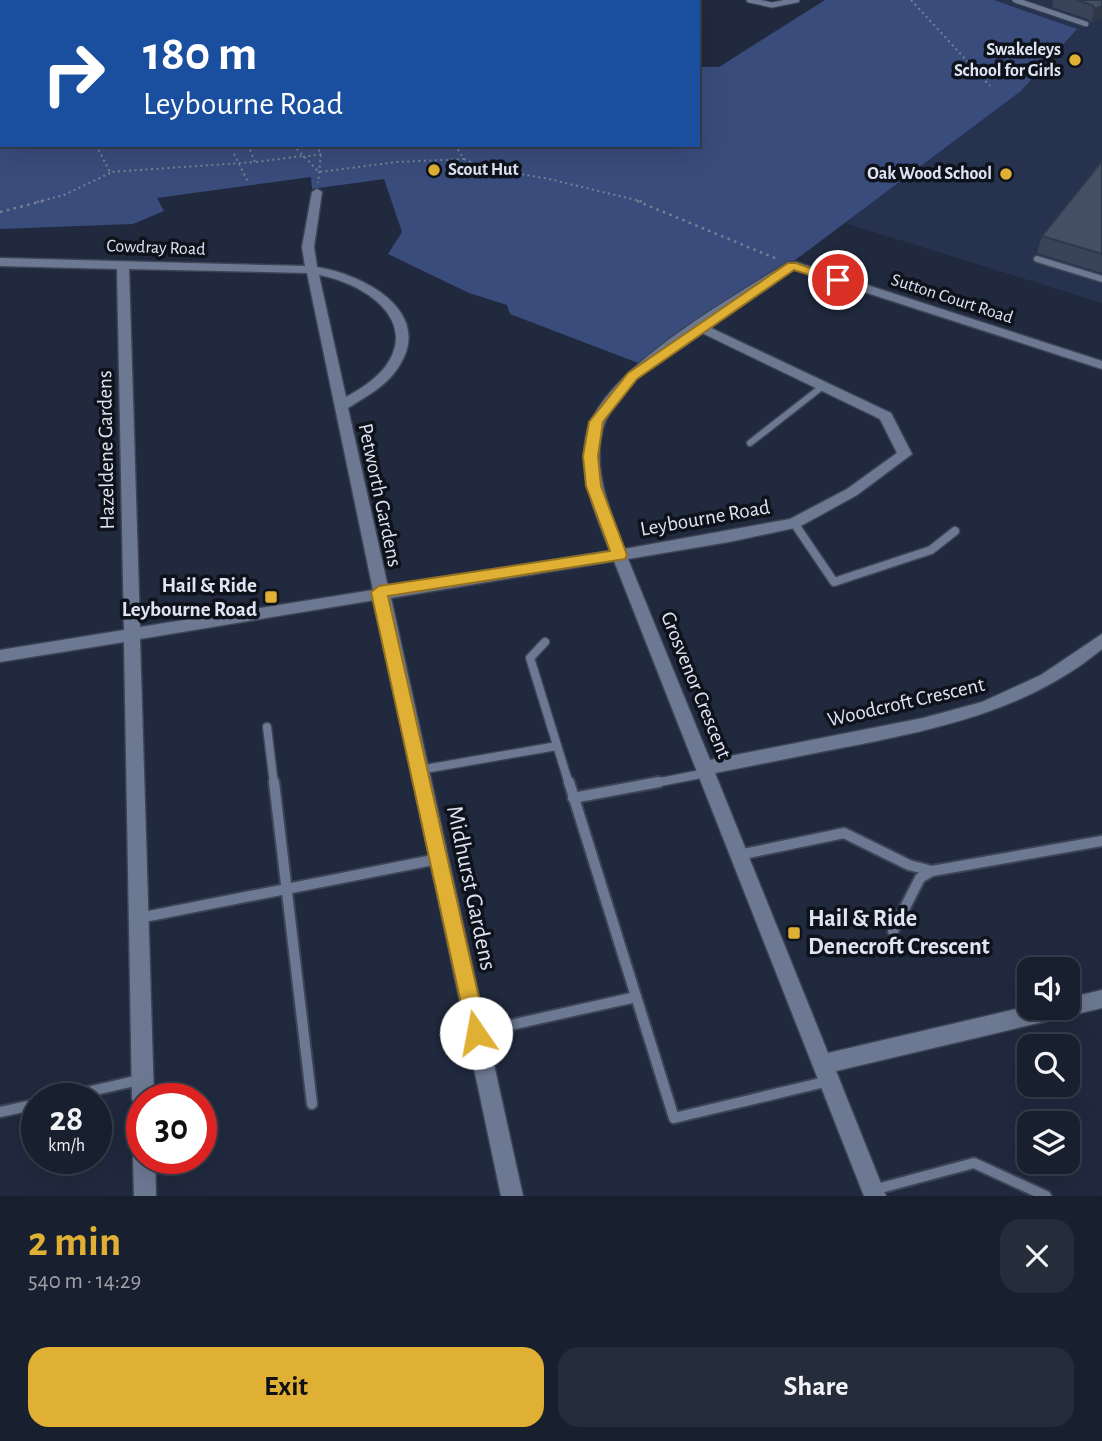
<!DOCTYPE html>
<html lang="en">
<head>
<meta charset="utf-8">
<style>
  body { margin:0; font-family:"Alegreya Sans",sans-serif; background:#252c3a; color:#f1f3f6; height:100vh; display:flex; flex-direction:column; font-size:26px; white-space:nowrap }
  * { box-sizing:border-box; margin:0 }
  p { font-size:23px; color:#9fa2aa }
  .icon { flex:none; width:38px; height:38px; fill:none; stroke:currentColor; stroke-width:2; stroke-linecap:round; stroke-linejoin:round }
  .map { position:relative; height:1196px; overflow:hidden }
  .sheet { display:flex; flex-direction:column; background:#181f2e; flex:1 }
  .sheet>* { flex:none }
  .top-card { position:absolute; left:0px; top:0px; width:700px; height:147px; box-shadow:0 7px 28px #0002,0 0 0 2px #363d4a; background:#1a4fa0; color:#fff; overflow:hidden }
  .controls { position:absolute; left:1017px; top:957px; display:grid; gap:14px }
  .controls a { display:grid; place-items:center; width:63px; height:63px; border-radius:14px; background:#181f2e; box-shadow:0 7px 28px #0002,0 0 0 2px #363d4a; font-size:35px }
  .speed { position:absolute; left:21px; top:1083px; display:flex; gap:14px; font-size:35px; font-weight:700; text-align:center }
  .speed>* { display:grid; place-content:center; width:91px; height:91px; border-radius:50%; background:#181f2e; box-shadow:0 7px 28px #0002,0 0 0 2px #363d4a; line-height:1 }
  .speed small { font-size:18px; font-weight:400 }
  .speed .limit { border:10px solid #d22; background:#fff; color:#111 }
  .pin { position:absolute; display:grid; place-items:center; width:60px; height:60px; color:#fff; margin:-30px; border:4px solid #fff; border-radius:50%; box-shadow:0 2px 7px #0007 }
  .me { position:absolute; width:77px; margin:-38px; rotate:348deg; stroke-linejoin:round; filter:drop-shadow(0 0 5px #0008) }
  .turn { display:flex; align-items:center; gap:24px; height:147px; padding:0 28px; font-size:32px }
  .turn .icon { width:91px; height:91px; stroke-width:2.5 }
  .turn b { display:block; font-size:49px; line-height:60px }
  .round { display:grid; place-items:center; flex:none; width:74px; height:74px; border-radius:21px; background:#252c3a }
  .overview { display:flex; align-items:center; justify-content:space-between; height:119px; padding:0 28px }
  h1 { font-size:42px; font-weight:700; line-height:52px; color:#e0b034 }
  .button { display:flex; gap:14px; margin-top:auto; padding:14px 28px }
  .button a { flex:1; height:80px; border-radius:21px; background:#e0b034; color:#111; font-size:28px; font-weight:700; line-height:80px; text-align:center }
  .button a+a { background:#252c3a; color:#f1f3f6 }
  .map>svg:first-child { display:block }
  .built { fill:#27334e }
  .green { fill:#394c7b }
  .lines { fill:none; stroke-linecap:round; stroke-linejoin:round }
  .service-far3-casing { stroke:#3d4456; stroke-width:7 }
  .service-far2-casing { stroke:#3d4456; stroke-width:9 }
  .service-far1-casing { stroke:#3d4456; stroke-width:11 }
  .service-casing { stroke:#3d4456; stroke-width:14 }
  .minor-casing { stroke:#3d4456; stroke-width:3 }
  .path-far1 { stroke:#788092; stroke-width:2; stroke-dasharray:2 3.5; stroke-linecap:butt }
  .path { stroke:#788092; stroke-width:2.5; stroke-dasharray:2.5 4.5; stroke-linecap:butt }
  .service-far3 { stroke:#6d7992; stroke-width:5 }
  .service-far2 { stroke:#6d7992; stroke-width:6 }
  .service-far1 { stroke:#6d7992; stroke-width:8 }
  .service { stroke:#6d7992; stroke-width:10 }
  .minor { fill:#6d7992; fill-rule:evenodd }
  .wall { fill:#3a4458 }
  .shaded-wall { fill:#303747 }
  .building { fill:#444f66; stroke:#303747; stroke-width:2 }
  .route { fill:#e0b034; stroke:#927222; stroke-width:2 }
  .poi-dot { fill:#e0b034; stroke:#0e121b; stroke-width:2.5 }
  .labels { text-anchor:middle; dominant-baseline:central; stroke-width:7; stroke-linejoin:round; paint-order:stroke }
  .far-poi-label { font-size:18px; font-weight:bold; fill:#dee4f3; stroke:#0e121b; text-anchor:end }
  .far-street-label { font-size:18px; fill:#dee4f3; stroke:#0e121b }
  .street-label { font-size:21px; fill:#dee4f3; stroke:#0e121b }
  .poi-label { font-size:21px; font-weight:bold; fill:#dee4f3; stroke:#0e121b; text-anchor:end }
  .near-street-label { font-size:24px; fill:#dee4f3; stroke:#0e121b }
  .near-poi-label { font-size:24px; font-weight:bold; fill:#dee4f3; stroke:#0e121b; text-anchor:start }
</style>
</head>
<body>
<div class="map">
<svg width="1102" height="1196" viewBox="0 0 1102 1196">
  <rect width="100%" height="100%" fill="#20293e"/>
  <path class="built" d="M994 0H1102V303L845 223 1021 91 1076 29Z"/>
  <path class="green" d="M0 0 471 2H2V145H698V67H719L825 0H994L1077 29 1021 91 802 255 646 366 510 314 507 305 469 293 388 254 402 232 384 179 312 189 311 177 157 198 164 211 133 224 0 229Z"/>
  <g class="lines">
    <g class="service-far3-casing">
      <g id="service-far3">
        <path d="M749 0 772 5 797 0"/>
        <path d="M1015 0 1086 24"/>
      </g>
    </g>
    <g class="service-far2-casing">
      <g id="service-far2">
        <path d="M1037 259 1102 279"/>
        <path d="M750 443 823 386"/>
      </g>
    </g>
    <g class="service-far1-casing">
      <g id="service-far1">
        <path d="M794 523 834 582 931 550 955 531"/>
        <path d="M545 642 530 658 569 784"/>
        <path d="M267 727 274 784"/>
        <path d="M419 770 557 746"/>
        <path d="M650 784 706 773"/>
      </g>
    </g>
    <g class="service-casing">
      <g id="service">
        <path d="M274 782 312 1104"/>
        <path d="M569 782 674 1118 829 1081"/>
        <path d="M573 798 659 782"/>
        <path d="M739 855 844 833 909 865 932 871 1102 841"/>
        <path d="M139 918 438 859"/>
        <path d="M893 931 920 878 932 871"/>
        <path d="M479 1032 636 997"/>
        <path d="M57 1099 139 1080"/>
        <path d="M0 1112 37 1104"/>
        <path d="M873 1190 974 1163 1046 1196"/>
      </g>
    </g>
    <g class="minor-casing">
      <g id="minor">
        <path d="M317 189 322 192 314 247 317 267C366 275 439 314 395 372 383 388 365 397 348 408L388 587 610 551C596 516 579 477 586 437 597 372 734 297 788 262H796L1102 361V369L793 269 707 326 891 413 912 454 857 495 799 527 729 542 628 559 710 760 923 718 982 702 1041 675 1102 634V649C1031 708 945 727 857 745 809 754 762 764 715 773L828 1053 1029 1006 1068 1008V998L1102 990V1008L836 1071 886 1196H864L614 561 391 598 523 1196H501L375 600 140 639 154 1099H142V1109L135 1106 132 1099 124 642 0 662V650L124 630 117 269 0 266V258L305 266 302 247 312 192ZM129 269 307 273 373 590 140 627ZM319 275C360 282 421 318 385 367 375 380 360 389 346 397ZM698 331 880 419 897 453 847 489 790 519 624 549C576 430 597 402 698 331Z"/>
        <path d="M142 1148V1158H155L156 1196H134L133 1158 136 1150Z"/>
      </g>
    </g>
    <g class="path-far1">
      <path d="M911 0 990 86"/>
      <path d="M96 145 110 172 255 162 248 145"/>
      <path d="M293 145 319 172 397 162 464 159 455 145"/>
      <path d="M316 145 321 154 318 183"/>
      <path d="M234 154 248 182"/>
      <path d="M303 157 321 154"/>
      <path d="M464 159 481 167 549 179 644 202"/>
      <path d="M256 162 302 156"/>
      <path d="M37 202 64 195 110 173"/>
    </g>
    <g class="path">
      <path d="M637 201 777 259"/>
      <path d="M0 212 43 201"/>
    </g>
    <use href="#service-far3" class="service-far3"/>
    <use href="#service-far2" class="service-far2"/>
    <use href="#service-far1" class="service-far1"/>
    <use href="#service" class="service"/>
    <use href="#minor" class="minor"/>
  </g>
  <g class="wall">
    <path d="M1053 0H1102V18L1091 23 1088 19 1052 7Z"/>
    <path d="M1102 161V273L1037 253 1042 236Z"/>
  </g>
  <path class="shaded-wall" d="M1102 6V18L1091 23 1095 9Z"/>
  <g class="building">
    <path d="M1077 0H1102V6L1095 9 1092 5Z"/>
    <path d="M1102 161V254L1042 236Z"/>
  </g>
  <path class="route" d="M788 263H796L844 280 838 284 794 270 637 379 603 422 598 456 601 486 627 555 625 559 388 596 487 1033 484 1040 476 1043 469 1040 371 592 379 586 610 551 586 486 583 456 589 422 628 373Z"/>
  <g class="poi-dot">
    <circle cx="1075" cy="60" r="7"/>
    <circle cx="434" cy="170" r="7"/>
    <circle cx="1006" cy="174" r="7"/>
    <rect x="264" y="590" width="14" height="14" rx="3.5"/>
    <rect x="787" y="926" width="14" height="14" rx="3.5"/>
  </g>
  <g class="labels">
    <g class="far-poi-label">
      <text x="1061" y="50">Swakeleys<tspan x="1061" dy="21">School for Girls</tspan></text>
      <text x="448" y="170" text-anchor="start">Scout Hut</text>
      <text x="992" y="174">Oak Wood School</text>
    </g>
    <g class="far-street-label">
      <text transform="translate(156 248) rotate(2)">Cowdray Road</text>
      <text transform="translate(952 299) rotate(18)">Sutton Court Road</text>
    </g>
    <g class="street-label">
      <text transform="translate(106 450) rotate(-91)">Hazeldene Gardens</text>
      <text transform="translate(380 495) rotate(78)">Petworth Gardens</text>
      <text transform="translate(705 518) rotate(-10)">Leybourne Road</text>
      <text transform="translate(696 685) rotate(68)">Grosvenor Crescent</text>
      <text transform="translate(906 702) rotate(-13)">Woodcroft Crescent</text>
    </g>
    <g class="poi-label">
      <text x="257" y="585">Hail &amp; Ride<tspan x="257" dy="24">Leybourne Road</tspan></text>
    </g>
    <g class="near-street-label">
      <text transform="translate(471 888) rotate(78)">Midhurst Gardens</text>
    </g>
    <g class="near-poi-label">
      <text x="808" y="919">Hail &amp; Ride<tspan x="808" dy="28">Denecroft Crescent</tspan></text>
    </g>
  </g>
</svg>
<div class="controls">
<a><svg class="icon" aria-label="sound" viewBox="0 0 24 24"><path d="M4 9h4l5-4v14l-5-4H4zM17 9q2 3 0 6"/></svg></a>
<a><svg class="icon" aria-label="search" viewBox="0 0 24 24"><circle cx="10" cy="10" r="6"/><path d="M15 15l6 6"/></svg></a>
<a><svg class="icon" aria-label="layers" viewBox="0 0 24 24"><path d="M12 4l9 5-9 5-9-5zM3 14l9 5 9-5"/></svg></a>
</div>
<div class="speed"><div>28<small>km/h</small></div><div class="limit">30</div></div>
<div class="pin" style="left:838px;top:280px;background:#d93025"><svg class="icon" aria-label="arrive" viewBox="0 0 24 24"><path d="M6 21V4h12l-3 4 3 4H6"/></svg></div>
<svg class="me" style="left:476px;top:1033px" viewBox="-20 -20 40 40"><circle r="19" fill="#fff"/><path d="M0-13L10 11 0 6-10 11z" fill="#e0b034"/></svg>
<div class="top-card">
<div class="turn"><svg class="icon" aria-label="right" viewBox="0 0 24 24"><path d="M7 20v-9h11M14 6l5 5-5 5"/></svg><div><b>180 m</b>Leybourne Road</div></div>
</div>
</div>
<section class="sheet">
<div class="overview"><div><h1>2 min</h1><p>540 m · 14:29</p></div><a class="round"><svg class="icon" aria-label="close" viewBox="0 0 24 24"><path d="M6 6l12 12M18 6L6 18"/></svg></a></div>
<div class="button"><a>Exit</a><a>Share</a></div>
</section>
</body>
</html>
